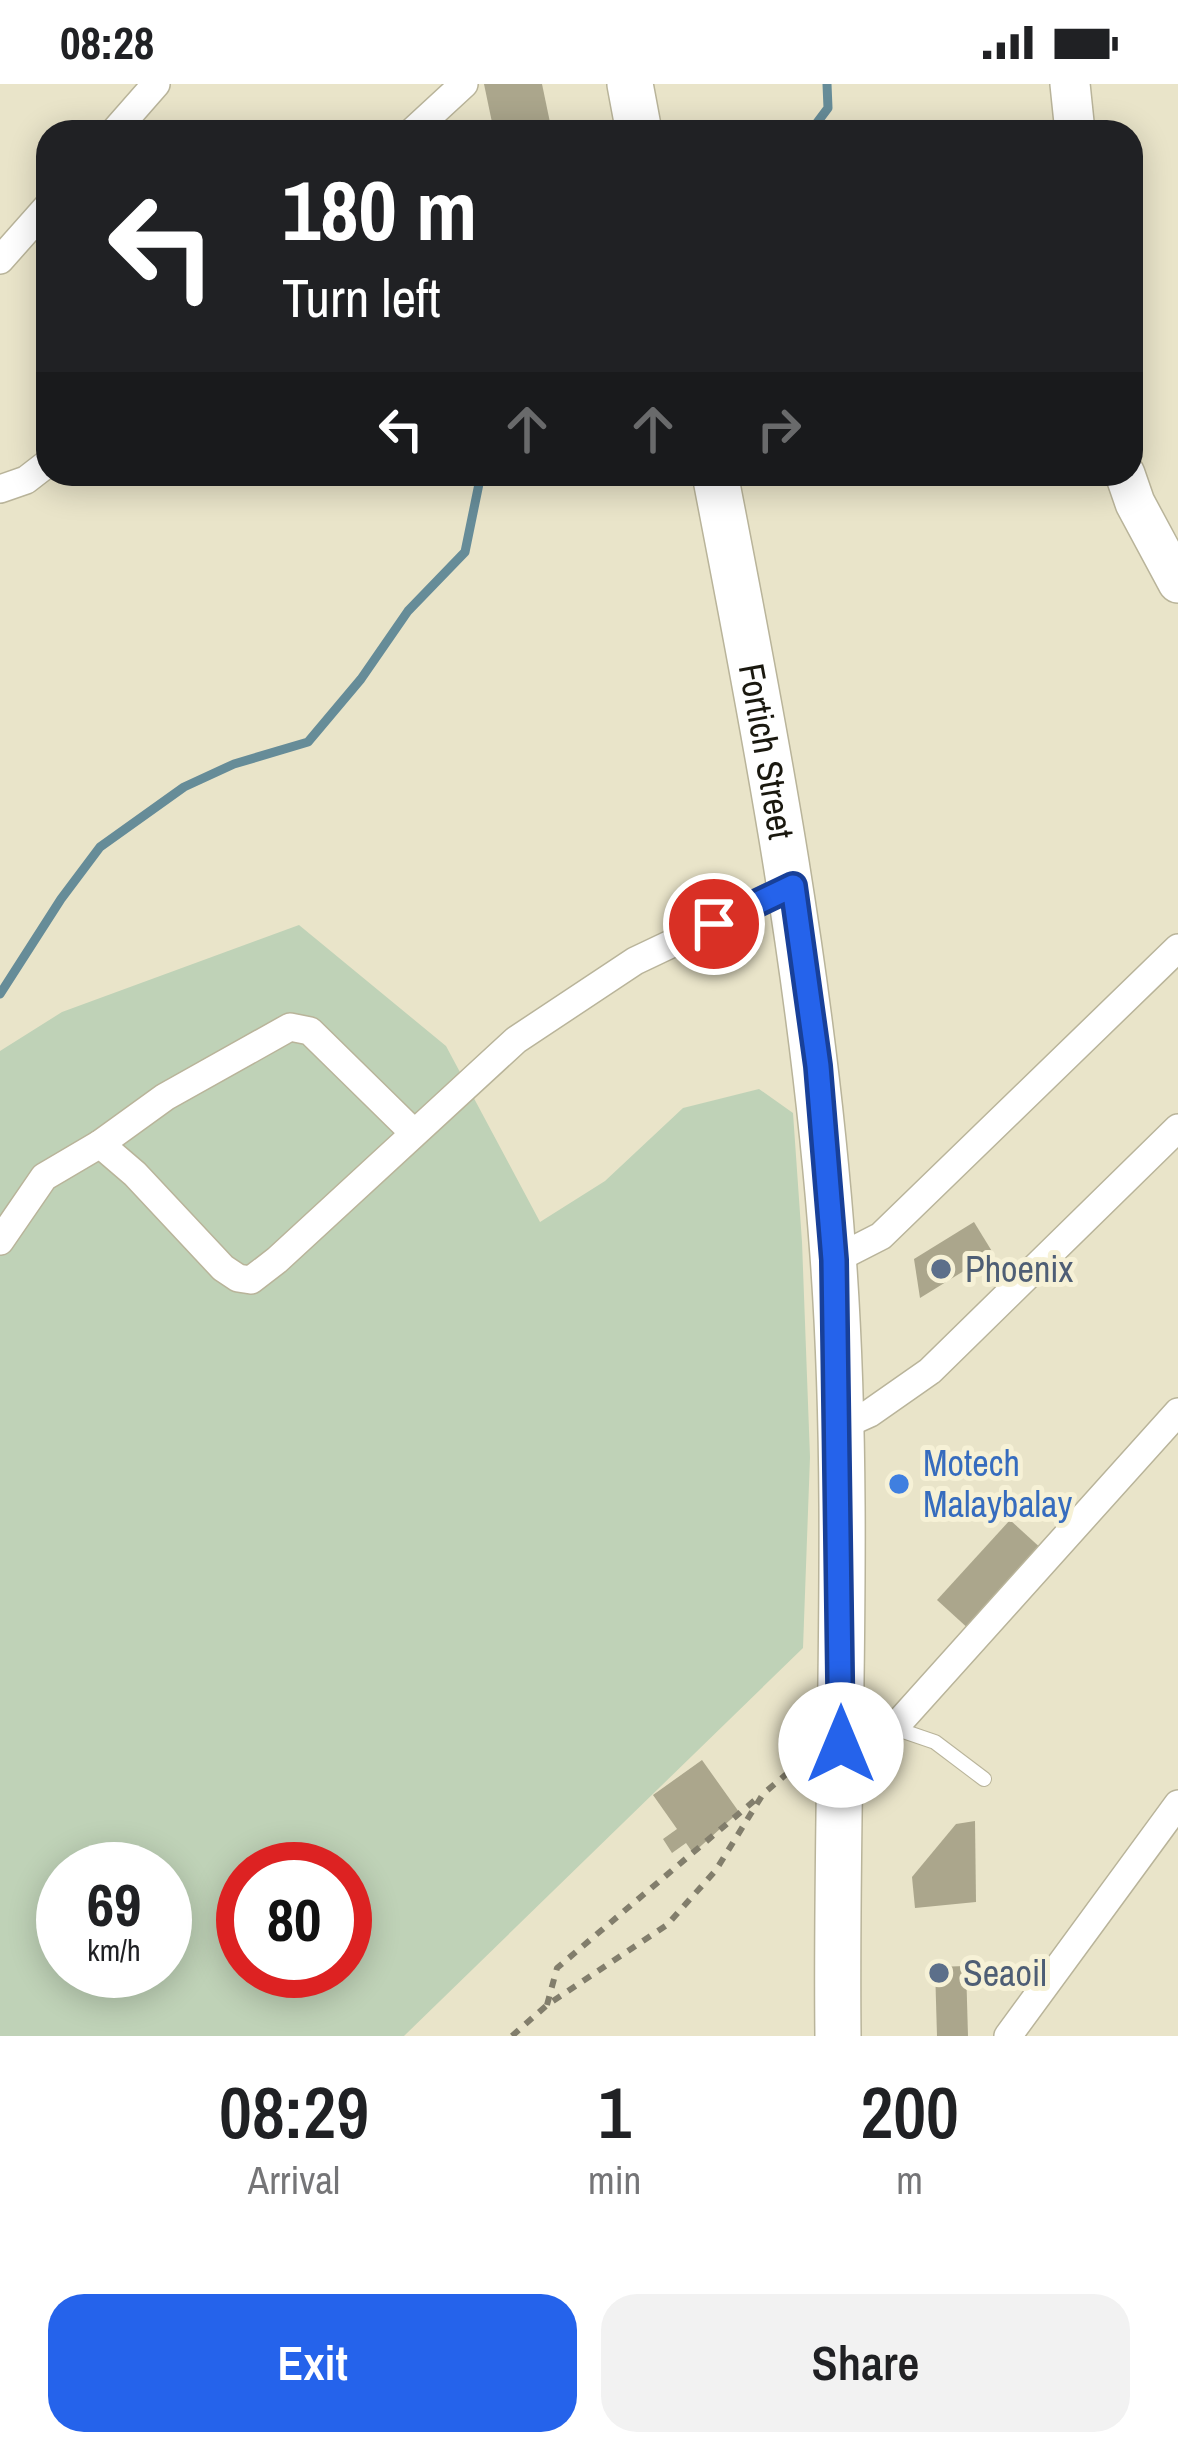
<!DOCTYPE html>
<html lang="en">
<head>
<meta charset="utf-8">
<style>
  body { margin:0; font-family:"Archivo Narrow",sans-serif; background:#f2f2f2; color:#202124; height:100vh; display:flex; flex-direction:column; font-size:45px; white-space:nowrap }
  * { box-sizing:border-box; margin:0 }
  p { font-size:39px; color:#757577 }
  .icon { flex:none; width:66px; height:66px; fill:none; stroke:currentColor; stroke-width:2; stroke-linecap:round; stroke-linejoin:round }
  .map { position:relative; height:1952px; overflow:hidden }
  .sheet { display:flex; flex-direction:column; background:#fff; flex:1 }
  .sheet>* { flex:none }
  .hud { position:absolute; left:36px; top:36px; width:1107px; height:366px; border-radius:36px; box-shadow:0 6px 30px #0003; background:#202124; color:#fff; overflow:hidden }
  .speed { position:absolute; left:36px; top:1758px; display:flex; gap:24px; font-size:60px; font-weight:700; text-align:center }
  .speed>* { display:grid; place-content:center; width:156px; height:156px; border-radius:50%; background:#fff; box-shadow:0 6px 30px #0003; line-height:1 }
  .speed small { font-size:30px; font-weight:400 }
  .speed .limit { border:18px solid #d22; background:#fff; color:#111 }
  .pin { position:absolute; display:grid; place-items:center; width:102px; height:102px; color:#fff; margin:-51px; border:6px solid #fff; border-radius:50%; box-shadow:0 3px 12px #0007 }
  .me { position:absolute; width:132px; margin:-66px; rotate:0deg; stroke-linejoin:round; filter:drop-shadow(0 0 9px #0008) }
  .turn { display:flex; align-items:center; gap:42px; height:252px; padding:0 48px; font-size:54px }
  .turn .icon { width:156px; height:156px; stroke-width:2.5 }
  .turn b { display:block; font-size:84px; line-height:102px }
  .lanes { display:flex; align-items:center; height:114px; padding:0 48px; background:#0003; justify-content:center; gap:60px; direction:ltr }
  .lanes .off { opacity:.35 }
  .eta { display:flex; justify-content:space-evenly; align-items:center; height:204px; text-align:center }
  .eta b { font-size:72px; font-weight:600; line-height:84px }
  .action { display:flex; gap:24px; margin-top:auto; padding:24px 48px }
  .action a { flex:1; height:138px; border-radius:36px; background:#2563eb; color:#fff; font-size:48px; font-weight:600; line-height:138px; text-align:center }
  .action a+a { background:#f2f2f2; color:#202124 }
  .status { display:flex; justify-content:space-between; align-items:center; height:84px; padding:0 60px; background:#fff; direction:ltr }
  .status svg { height:33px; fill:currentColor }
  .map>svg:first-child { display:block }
  .green { fill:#bfd2b7; fill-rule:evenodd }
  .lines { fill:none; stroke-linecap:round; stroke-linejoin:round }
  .stream { stroke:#668c98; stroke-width:9 }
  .building { fill:#aba68c }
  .service-casing { stroke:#b9b49a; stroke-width:16 }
  .minor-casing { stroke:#b9b49a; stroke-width:30 }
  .secondary-casing { stroke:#b9b49a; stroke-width:42 }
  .trunk-casing { stroke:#b9b49a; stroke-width:48 }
  .path { stroke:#827e6c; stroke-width:6; stroke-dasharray:9 9; stroke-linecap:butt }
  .service { stroke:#fff; stroke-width:14 }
  .minor { stroke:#fff; stroke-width:27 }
  .secondary { stroke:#fff; stroke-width:39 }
  .trunk { stroke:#fff; stroke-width:45 }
  .route-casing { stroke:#184099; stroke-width:30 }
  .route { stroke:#2563eb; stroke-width:21 }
  .service-dot { fill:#5c6f8a; stroke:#f6f1d6; stroke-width:4.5 }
  .shop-dot { fill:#3f7fe0; stroke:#f6f1d6; stroke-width:4.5 }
  .labels { text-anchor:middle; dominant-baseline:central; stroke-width:10; stroke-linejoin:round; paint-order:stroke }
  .street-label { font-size:36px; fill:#1a180f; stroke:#f6f1d6 }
  .service-label { font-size:36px; fill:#4e5e75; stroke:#f6f1d6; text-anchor:start }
  .shop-label { font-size:36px; fill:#366cbe; stroke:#f6f1d6; text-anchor:start }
</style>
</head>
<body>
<div class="status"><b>08:28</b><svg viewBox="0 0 49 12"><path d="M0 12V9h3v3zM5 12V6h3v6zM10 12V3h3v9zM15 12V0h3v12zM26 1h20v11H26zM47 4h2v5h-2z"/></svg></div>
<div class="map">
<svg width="1178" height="1952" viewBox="0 0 1178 1952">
  <rect width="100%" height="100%" fill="#e9e4c9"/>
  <path class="green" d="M299 841 446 962 540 1138 605 1097 683 1024 759 1005 793 1029 802 1158 810 1373 803 1564 404 1952H0V967L62 928ZM63 1785H165V1887H63ZM243 1785H345V1887H243Z"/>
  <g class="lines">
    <g class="stream">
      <path d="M810 48 828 24 827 0"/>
      <path d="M0 910 61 815 100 763 184 703 234 680 308 658 361 595 408 527 465 468 481 390"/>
    </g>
  </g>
  <g class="building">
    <path d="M484 0H542L552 48H494Z"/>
    <path d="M974 1138 993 1169 920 1214 914 1175Z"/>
    <path d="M1010 1436 1044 1467 971 1547 937 1516Z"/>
    <path d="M702 1676 739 1728 693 1769 686 1759 672 1769 663 1755 677 1745 653 1711Z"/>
    <path d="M975 1737 976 1818 915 1824 912 1793 956 1740Z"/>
    <path d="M966 1882 968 1952H937L935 1883Z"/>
  </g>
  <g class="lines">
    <g class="service-casing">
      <path id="service" d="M894 1644 935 1658 984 1695"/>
    </g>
    <g class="minor-casing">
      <g id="minor">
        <path d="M114 48 156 0"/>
        <path d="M412 48 464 0"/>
        <path d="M0 176 48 122"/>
        <path d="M0 405 26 396 48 379"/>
        <path d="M100 1060 165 1013 290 943 310 947 414 1049"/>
        <path d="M0 1157 44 1093 100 1060 135 1090 223 1184 238 1194 251 1196 277 1176 516 956 635 877 793 802"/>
        <path d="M834 1176 881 1152 1178 864"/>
        <path d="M839 1343 870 1329 930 1287 1178 1044"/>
        <path d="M841 1661 894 1644 1178 1328"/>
        <path d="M1008 1952 1178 1720"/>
      </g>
    </g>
    <g class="secondary-casing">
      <g id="secondary">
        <path d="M1070 0 1075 48"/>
        <path d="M1125 390 1135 419 1178 499"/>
      </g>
    </g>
    <g class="trunk-casing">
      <g id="trunk">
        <path d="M630 0 639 48"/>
        <path id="s1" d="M715 390C766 652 814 904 833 1171 852 1430 835 1692 838 1952"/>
      </g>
    </g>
    <g class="path">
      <path d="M547 1921 557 1884 755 1716"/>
      <path d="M512 1952 547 1921 667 1841 716 1786 763 1710 804 1675"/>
    </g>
    <use href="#service" class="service"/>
    <use href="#minor" class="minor"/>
    <use href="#secondary" class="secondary"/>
    <use href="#trunk" class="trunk"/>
  </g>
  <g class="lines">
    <g class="route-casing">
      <path id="route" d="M714 840 793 802 818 982 834 1176 841 1661"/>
    </g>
    <use href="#route" class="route"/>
  </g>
  <g class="service-dot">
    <circle cx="941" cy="1185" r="12"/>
    <circle cx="939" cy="1889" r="12"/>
  </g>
  <circle class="shop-dot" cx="899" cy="1400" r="12"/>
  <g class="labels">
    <g class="street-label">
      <text stroke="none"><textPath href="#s1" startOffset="282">Fortich Street</textPath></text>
    </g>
    <g class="service-label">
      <text x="965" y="1185">Phoenix</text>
      <text x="963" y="1889">Seaoil</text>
    </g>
    <g class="shop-label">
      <text x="923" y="1379">Motech<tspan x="923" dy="41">Malaybalay</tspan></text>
    </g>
  </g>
</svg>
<div class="speed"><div>69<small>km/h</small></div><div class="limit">80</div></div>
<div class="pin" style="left:714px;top:840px;background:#d93025"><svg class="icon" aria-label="arrive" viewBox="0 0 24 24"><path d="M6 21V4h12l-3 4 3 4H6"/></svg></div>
<svg class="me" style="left:841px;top:1661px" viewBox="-20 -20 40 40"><circle r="19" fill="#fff"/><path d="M0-13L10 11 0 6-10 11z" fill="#2563eb"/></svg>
<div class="hud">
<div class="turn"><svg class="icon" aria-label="left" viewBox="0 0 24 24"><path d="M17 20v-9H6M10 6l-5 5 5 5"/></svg><div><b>180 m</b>Turn left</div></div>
<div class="lanes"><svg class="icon" aria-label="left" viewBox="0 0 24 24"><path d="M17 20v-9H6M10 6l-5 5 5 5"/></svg><svg class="icon off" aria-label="ahead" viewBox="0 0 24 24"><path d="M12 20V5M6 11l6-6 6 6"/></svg><svg class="icon off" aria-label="ahead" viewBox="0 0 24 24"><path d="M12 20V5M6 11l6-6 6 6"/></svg><svg class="icon off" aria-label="right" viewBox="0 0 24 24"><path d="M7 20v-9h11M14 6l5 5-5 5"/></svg></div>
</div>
</div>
<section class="sheet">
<div class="eta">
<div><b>08:29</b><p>Arrival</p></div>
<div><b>1</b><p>min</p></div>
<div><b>200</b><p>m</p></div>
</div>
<div class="action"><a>Exit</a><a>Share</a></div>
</section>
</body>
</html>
